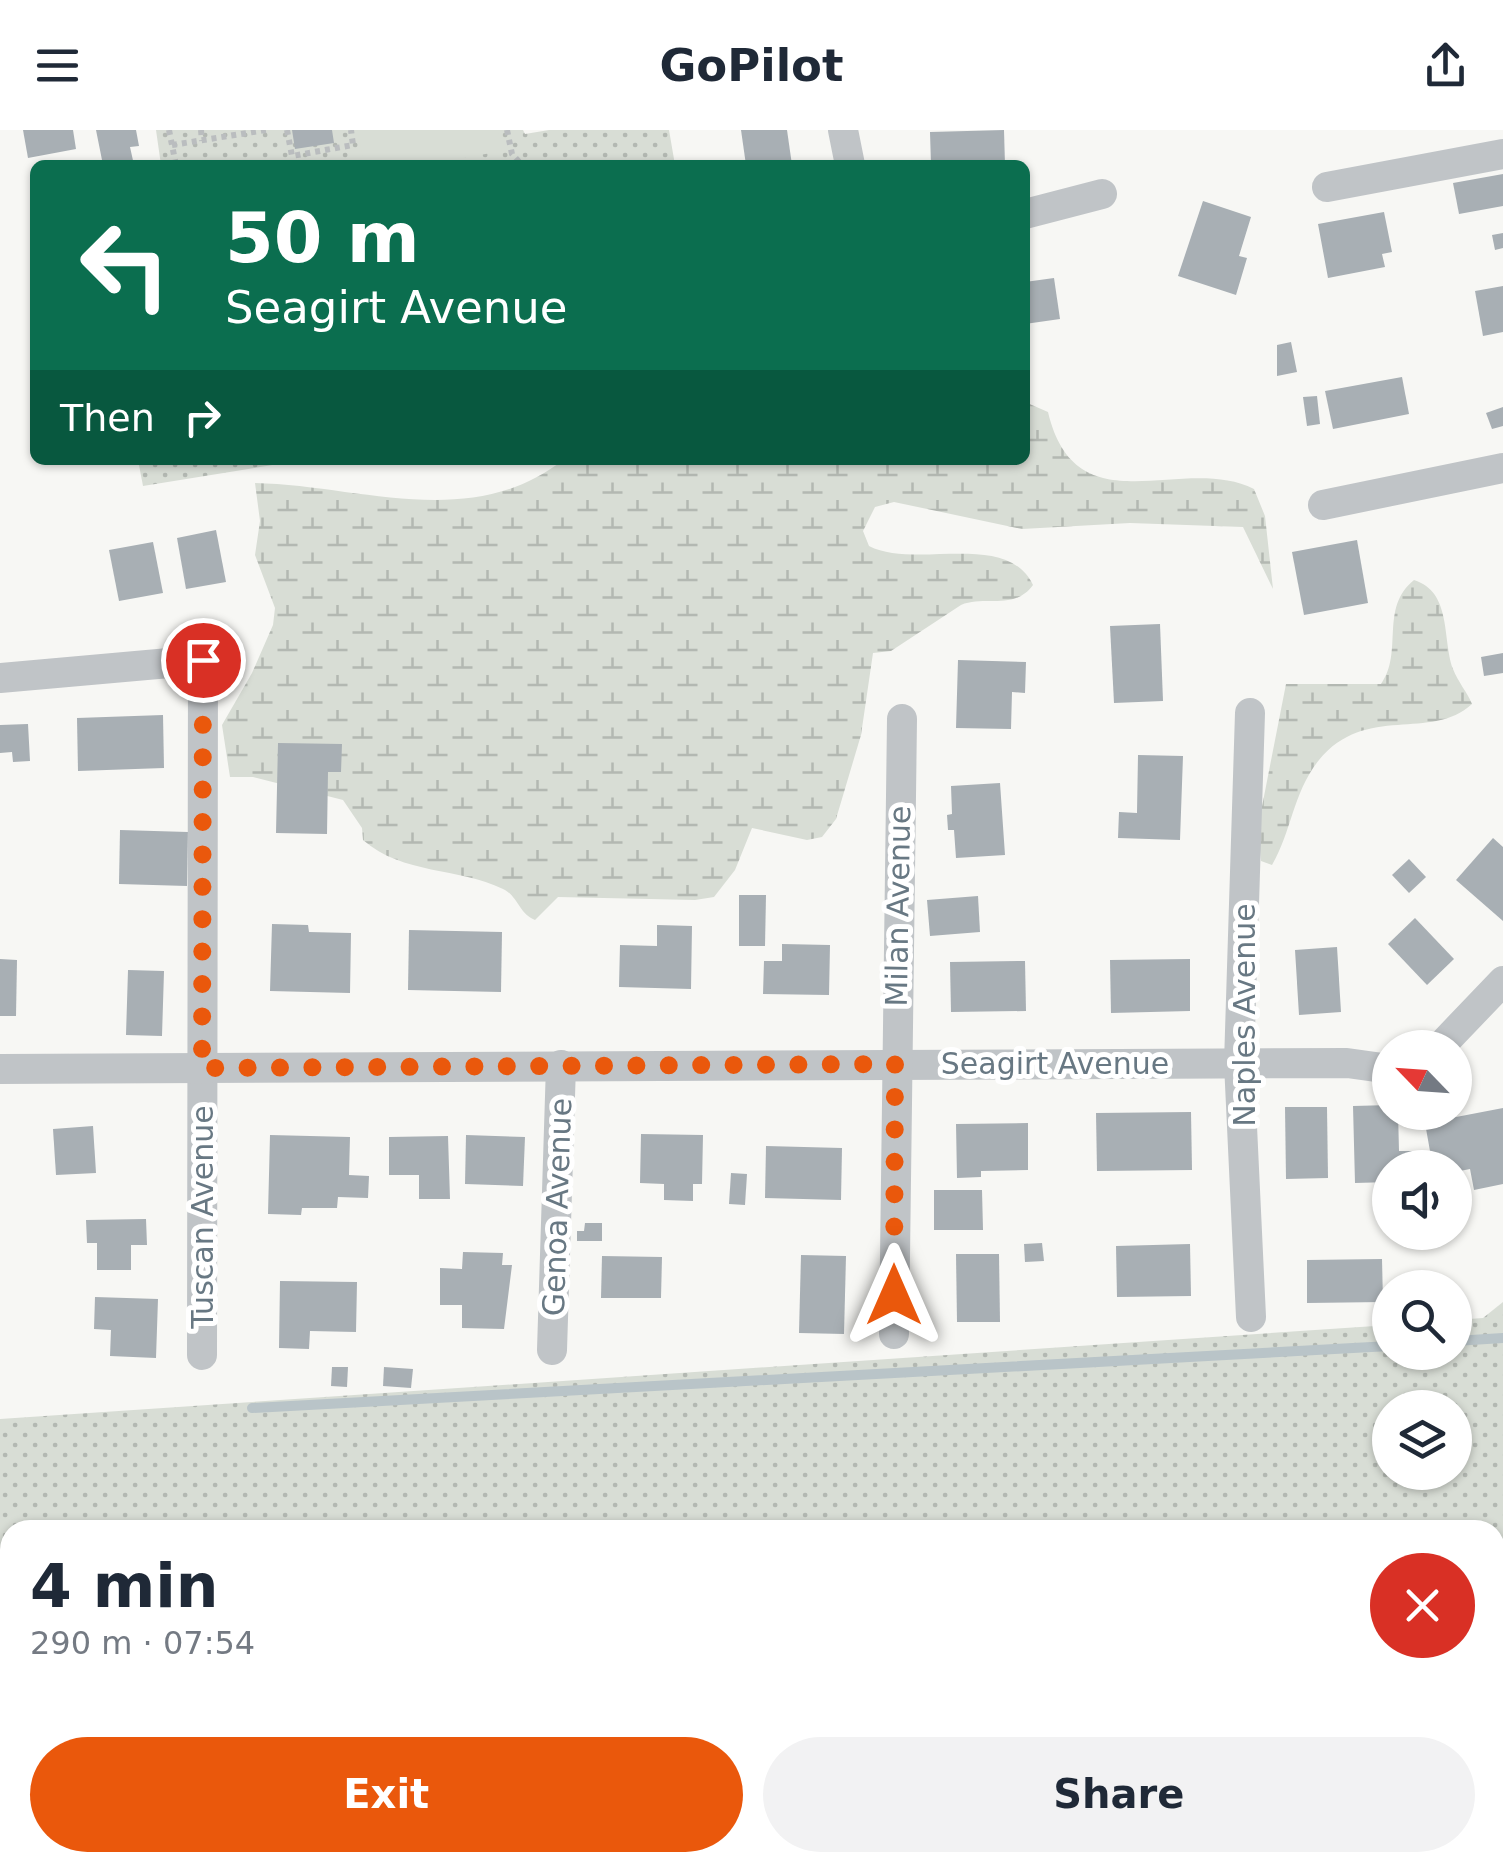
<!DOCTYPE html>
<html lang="en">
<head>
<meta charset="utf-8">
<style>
  body { margin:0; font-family:"DejaVu Sans",sans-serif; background:#f2f2f3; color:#1f2937; height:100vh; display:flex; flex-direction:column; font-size:38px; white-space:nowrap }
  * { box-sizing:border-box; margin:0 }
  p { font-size:32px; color:#747a83 }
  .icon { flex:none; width:55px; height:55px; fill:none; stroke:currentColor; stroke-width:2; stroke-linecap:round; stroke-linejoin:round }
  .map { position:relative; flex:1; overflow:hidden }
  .drawer { position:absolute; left:0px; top:1390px; width:1505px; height:352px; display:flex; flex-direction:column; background:#fff; border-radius:30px 30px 0 0; box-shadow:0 2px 8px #0004 }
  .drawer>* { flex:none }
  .banner { position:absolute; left:30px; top:30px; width:1000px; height:305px; border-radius:15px; box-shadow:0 2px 8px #0004; background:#0b6e4f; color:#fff; overflow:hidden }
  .needle { width:65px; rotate:295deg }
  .fabs { position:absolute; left:1372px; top:900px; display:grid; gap:20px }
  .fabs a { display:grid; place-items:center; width:100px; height:100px; border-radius:50%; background:#fff; box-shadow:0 2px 8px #0004; font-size:50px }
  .pin { position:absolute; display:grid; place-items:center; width:85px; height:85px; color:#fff; margin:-42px; border:5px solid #fff; border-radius:50%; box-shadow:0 2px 10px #0007 }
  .me { position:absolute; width:110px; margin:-55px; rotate:0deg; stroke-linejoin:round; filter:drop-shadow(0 0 8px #0008) }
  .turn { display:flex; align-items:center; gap:35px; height:210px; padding:0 30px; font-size:45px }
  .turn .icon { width:130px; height:130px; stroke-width:2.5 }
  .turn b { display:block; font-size:70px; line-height:85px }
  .then { display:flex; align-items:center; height:95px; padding:0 30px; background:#0003; gap:20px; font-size:38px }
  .round { display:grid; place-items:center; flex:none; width:105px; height:105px; border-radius:52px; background:#f2f2f3 }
  .head { display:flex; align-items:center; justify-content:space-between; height:170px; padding:0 30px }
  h1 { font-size:60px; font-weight:700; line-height:75px }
  .action { display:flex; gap:20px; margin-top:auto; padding:20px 30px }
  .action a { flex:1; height:115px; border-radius:60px; background:#ea580c; color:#fff; font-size:40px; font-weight:700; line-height:115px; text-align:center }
  .action a+a { background:#f2f2f3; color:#1f2937 }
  header { display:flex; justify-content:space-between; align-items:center; height:130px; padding:0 30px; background:#fff; font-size:45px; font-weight:700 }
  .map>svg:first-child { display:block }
  .wetland { fill:url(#wetland-marsh) }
  .park { fill:url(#park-dots); fill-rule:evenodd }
  .pitch { fill:#d8ddd5 }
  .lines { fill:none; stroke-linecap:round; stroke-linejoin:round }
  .stream { stroke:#b9c4c8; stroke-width:10 }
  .building { fill:#a8afb4 }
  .path { stroke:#babdbf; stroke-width:6; stroke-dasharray:5 5; stroke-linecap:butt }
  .minor { stroke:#c0c4c7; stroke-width:30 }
  .route { stroke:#ea580c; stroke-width:18; stroke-dasharray:0 32.4 }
  .labels { text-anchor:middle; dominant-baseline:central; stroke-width:10; stroke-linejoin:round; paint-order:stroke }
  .street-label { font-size:30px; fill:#687883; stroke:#fff }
</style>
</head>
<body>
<header><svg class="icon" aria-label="menu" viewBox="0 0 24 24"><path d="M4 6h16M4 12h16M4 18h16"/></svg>GoPilot<svg class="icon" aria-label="share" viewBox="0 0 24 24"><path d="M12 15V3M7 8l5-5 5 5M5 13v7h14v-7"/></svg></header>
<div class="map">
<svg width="1503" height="1742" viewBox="0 0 1503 1742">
  <defs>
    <pattern id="wetland-marsh" width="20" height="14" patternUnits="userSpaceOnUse" patternTransform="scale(2.5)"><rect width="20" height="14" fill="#d8ddd5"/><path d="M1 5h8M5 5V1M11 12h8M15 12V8" fill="none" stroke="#b3b8b2"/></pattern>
    <pattern id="park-dots" width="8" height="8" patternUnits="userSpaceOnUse" patternTransform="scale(2.5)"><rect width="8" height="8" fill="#d8ddd5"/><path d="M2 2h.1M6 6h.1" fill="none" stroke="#b3b8b2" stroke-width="1.8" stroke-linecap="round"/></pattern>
  </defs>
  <rect width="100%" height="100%" fill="#f7f7f4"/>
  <g class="wetland">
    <path d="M1025 272 1048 282C1076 400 1182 323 1254 359L1265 386 1273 459 1243 397 1130 393 1022 399 894 372 875 377 863 401 869 416C915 440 1007 400 1033 455 1014 481 986 465 961 475L891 521 873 523 861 605 836 689 822 707 807 710 752 698 735 740 714 767 695 770 558 767 535 790C519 784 518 766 503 759 458 737 403 745 363 710L362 698 343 670 253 647H230L222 595 252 543 273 495 275 478 255 425 260 391 255 353C358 355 471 402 563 330H1025Z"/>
    <path d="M1414 450C1452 462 1442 508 1453 539 1458 552 1467 562 1472 574 1431 612 1366 573 1319 630 1293 662 1292 701 1272 735L1261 731 1258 697 1286 554H1381C1404 522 1379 478 1414 450Z"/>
  </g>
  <g class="park">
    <path d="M156 0H523L525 4 549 0H669L675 35H161Z"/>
    <path d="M138 330H303L143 356Z"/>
    <path d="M1503 1172V1742H524V1732H1495V1400H10V1539L0 1525V1289L1390 1195V1222H1455V1190L1483 1188ZM1390 1278H1455V1342H1390Z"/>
    <path d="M10 1612V1675L0 1661V1619Z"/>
    <path d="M312 1732 315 1742H57L50 1733Z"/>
  </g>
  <path class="pitch" d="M357 0H498L502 21 425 35H364Z"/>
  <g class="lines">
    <g class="stream">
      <path d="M1455 1211 1503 1208"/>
      <path d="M252 1278 1390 1216"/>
    </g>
  </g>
  <g class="building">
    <path d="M23 0H73L76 19 28 28Z"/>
    <path d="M96 0H136L139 16 130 17 134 35H103Z"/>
    <path d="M292 0H332L334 13 295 19Z"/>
    <path d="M741 0H787L792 35H746Z"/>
    <path d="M1004 0 1005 35H931L930 2Z"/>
    <path d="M1503 44V76L1459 84 1453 53Z"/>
    <path d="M1203 71 1251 87 1239 126 1247 128 1236 165 1178 146Z"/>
    <path d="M1384 82 1392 122 1382 124 1385 137 1328 148 1318 94Z"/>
    <path d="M1503 103V118L1495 120 1492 105Z"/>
    <path d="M1054 148 1060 189 1025 194V152Z"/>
    <path d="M1503 156V202L1483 206 1475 161Z"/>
    <path d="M1291 212 1297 242 1277 246V215Z"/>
    <path d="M1402 247 1409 284 1333 299 1325 261Z"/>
    <path d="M1317 266 1320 294 1307 296 1303 267Z"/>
    <path d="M1503 277V296L1492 299 1486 283Z"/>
    <path d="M216 400 226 452 186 459 177 408Z"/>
    <path d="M1357 410 1368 473 1304 485 1292 422Z"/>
    <path d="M153 412 163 463 119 471 109 420Z"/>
    <path d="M1160 494 1163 571 1114 573 1110 496Z"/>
    <path d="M1503 523V543L1484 546 1481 527Z"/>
    <path d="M958 530 1026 532 1025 563 1012 562 1011 599 956 598Z"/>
    <path d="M163 585 164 638 78 641 77 588Z"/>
    <path d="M28 594 30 631 13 632 12 622 0 623V595Z"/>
    <path d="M278 613 342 614 341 642H328L327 704 276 703Z"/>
    <path d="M1138 625 1183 626 1180 710 1118 708 1119 682 1137 683Z"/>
    <path d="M1000 653 1005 725 956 728 954 700H948L947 685 952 684 951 656Z"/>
    <path d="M120 700 188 702 187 756 119 754Z"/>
    <path d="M1493 708 1503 717V791L1456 750Z"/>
    <path d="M1409 729 1426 747 1409 763 1392 745Z"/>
    <path d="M739 765H766L765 816H739Z"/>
    <path d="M978 766 980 802 930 806 927 770Z"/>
    <path d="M1415 788 1454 829 1427 855 1388 814Z"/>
    <path d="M272 794 308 795 309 802 351 803 350 863 270 861Z"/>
    <path d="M657 795 692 796 691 859 619 857 620 815 657 816Z"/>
    <path d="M409 800 502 802 501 862 408 860Z"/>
    <path d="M782 814 830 815 829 865 763 864 764 831H782Z"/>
    <path d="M1337 817 1341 882 1299 885 1295 820Z"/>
    <path d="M0 829 17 830 16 886H0Z"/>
    <path d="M1190 829V881L1111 883 1110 830Z"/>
    <path d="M1025 831 1026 881 951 882 950 832Z"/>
    <path d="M128 840 164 841 162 906 126 905Z"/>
    <path d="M1390 975V982H1398L1399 1021H1418V1038H1390V1052L1355 1053 1353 976Z"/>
    <path d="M1285 977H1327L1328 1048 1286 1049Z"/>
    <path d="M1503 978V1054L1474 1060 1470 1039 1455 1042V1038H1433L1425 993Z"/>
    <path d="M1191 982 1192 1040 1097 1041 1096 983Z"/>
    <path d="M1028 993V1040L981 1041V1047L957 1048 956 994Z"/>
    <path d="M93 996 96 1043 56 1045 53 999Z"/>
    <path d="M641 1004 703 1005 702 1054H693V1071L664 1070V1054L640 1053Z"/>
    <path d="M270 1005 350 1007 349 1045 369 1046 368 1068 338 1067 337 1078H302L301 1085 268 1084Z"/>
    <path d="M466 1005 525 1007 523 1056 465 1054Z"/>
    <path d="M448 1006 450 1069H419V1045H389V1007Z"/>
    <path d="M766 1016 842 1018 841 1070 765 1068Z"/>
    <path d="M731 1043 747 1044 745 1075 729 1074Z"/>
    <path d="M934 1060H982L983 1100H934Z"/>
    <path d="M146 1089 147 1115H131V1140H97V1113H87L86 1090Z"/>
    <path d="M585 1093H602V1111H577V1101H584Z"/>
    <path d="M1042 1113 1044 1131 1025 1132 1024 1114Z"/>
    <path d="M1190 1114 1191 1166 1117 1167 1116 1116Z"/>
    <path d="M463 1122 503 1123 502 1135H512L504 1199 462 1198V1175H440V1138L462 1139Z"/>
    <path d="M956 1124H999L1000 1192H957Z"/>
    <path d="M801 1125 846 1126 844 1204 799 1203Z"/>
    <path d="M602 1126 662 1127 661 1168H601Z"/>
    <path d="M1382 1129 1383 1172 1307 1173V1130Z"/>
    <path d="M280 1151 357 1152 356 1202 310 1201 309 1219 279 1218Z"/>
    <path d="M95 1167 158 1169 156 1228 110 1226 111 1200 94 1199Z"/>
    <path d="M332 1237H348L347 1257 331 1256Z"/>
    <path d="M384 1237 413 1239 411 1258 383 1256Z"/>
  </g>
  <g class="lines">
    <g class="path">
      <path d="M169 0 176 35"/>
      <path d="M201 0 202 11"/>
      <path d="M287 0 292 26 353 15 351 0"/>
      <path d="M507 0 512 24 522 35"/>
      <path d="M172 15 266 0"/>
      <path d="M173 330H213"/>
    </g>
    <g class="minor">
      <path d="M843 0 850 35"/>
      <path d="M1327 57 1503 24"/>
      <path d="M1025 84 1102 64"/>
      <path d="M1323 375 1503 338"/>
      <path d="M0 548 203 530 202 1225"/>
      <path d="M1250 583 1239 933 1251 1187"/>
      <path d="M1439 918 1503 851"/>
      <path d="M0 939 1347 933 1390 939"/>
      <path d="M894 1204 902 589"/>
      <path d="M552 1220 561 935"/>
    </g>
  </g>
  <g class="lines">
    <path class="route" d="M203 530 202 938 895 934 894 1165"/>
  </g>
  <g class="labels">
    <g class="street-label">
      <text transform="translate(898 776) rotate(-89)">Milan Avenue</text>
      <text transform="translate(1244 885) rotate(-90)">Naples Avenue</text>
      <text x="1055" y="933">Seagirt Avenue</text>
      <text transform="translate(557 1077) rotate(-88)">Genoa Avenue</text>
      <text transform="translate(202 1087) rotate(-90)">Tuscan Avenue</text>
    </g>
  </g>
</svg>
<div class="fabs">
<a><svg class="needle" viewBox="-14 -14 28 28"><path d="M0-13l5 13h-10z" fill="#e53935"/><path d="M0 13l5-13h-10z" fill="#747a83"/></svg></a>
<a><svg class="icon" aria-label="sound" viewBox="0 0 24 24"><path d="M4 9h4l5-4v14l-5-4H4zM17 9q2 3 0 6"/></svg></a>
<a><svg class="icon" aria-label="search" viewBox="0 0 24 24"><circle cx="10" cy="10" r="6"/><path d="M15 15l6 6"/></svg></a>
<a><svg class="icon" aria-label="layers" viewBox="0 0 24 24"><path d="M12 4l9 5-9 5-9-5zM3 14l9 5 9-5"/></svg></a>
</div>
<div class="pin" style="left:203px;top:530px;background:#d93025"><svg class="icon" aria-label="arrive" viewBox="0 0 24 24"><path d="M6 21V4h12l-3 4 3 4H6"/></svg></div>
<svg class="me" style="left:894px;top:1165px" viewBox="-20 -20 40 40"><path d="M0-17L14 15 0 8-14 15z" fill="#ea580c" stroke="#fff" stroke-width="4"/></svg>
<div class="banner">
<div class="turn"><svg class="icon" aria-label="left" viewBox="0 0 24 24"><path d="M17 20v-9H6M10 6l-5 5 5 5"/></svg><div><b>50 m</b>Seagirt Avenue</div></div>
<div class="then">Then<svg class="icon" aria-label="right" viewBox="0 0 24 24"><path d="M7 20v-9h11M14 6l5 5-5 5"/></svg></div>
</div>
<section class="drawer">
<div class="head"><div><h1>4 min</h1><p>290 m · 07:54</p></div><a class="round" style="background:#d93025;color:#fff"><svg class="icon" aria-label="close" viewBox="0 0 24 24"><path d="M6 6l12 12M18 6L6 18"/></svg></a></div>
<div class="action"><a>Exit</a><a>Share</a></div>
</section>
</div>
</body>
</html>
